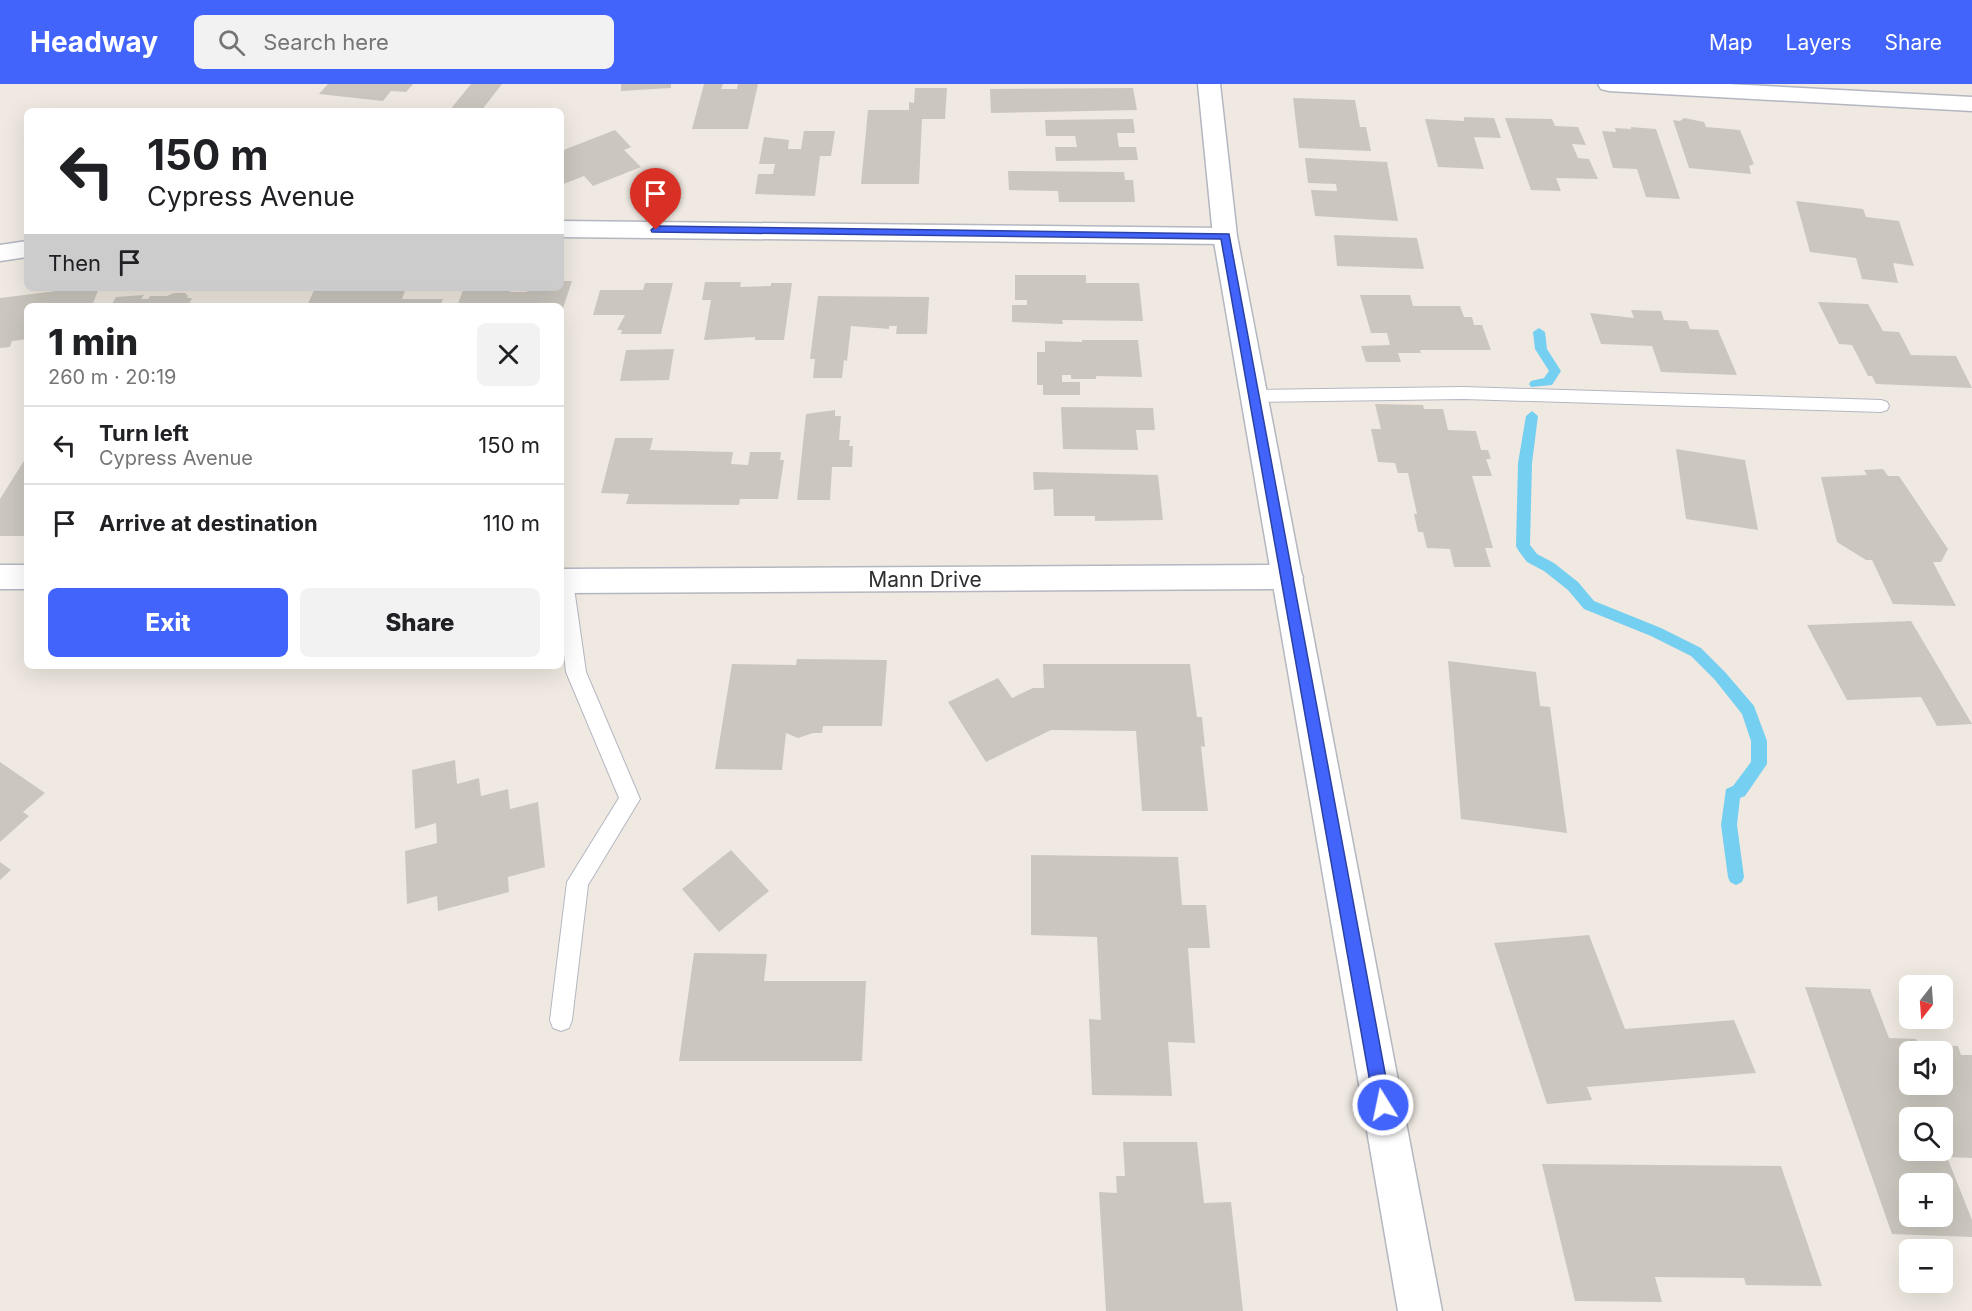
<!DOCTYPE html>
<html lang="en">
<head>
<meta charset="utf-8">
<style>
  body { margin:0; font-family:Inter,sans-serif; background:#f2f2f2; color:#202124; height:100vh; display:flex; flex-direction:column; font-size:22px; white-space:nowrap }
  * { box-sizing:border-box; margin:0 }
  p { font-size:20px; color:#757577 }
  .icon { flex:none; width:33px; height:33px; fill:none; stroke:currentColor; stroke-width:2; stroke-linecap:round; stroke-linejoin:round }
  .map { position:relative; flex:1; overflow:hidden }
  .side { position:absolute; left:24px; top:219px; width:540px; height:366px; display:flex; flex-direction:column; background:#fff; border-radius:9px; box-shadow:0 6px 24px #0002 }
  .side>* { flex:none }
  .hud { position:absolute; left:24px; top:24px; width:540px; height:183px; border-radius:9px; box-shadow:0 6px 24px #0002; background:#fff; color:#202124; overflow:hidden }
  .needle { width:39px; rotate:197deg }
  .tools { position:absolute; left:1899px; top:891px; display:grid; gap:12px }
  .tools a { display:grid; place-items:center; width:54px; height:54px; border-radius:9px; background:#fff; box-shadow:0 6px 24px #0002; font-size:30px }
  .pin { position:absolute; display:grid; place-items:center; width:51px; height:51px; color:#fff; margin:-62px -26px; border-radius:50% 50% 50% 0; rotate:-45deg; box-shadow:0 0 6px #0007 }
  .pin .icon { rotate:45deg }
  .me { position:absolute; width:66px; margin:-33px; rotate:350deg; stroke-linejoin:round; filter:drop-shadow(0 0 4px #0008) }
  .turn { display:flex; align-items:center; gap:21px; height:126px; padding:0 24px; font-size:27px }
  .turn .icon { width:78px; height:78px; stroke-width:2.5 }
  .turn b { display:block; font-size:42px; line-height:51px }
  .then { display:flex; align-items:center; height:57px; padding:0 24px; background:#0003; gap:12px; font-size:22px }
  .round { display:grid; place-items:center; flex:none; width:63px; height:63px; border-radius:9px; background:#f2f2f2 }
  .summary { display:flex; align-items:center; justify-content:space-between; height:102px; padding:0 24px }
  h1 { font-size:36px; font-weight:800; line-height:45px }
  .button { display:flex; gap:12px; margin-top:auto; padding:12px 24px }
  .button a { flex:1; height:69px; border-radius:9px; background:#4264fb; color:#fff; font-size:24px; font-weight:800; line-height:69px; text-align:center }
  .button a+a { background:#f2f2f2; color:#202124 }
  ul { padding:0; list-style:none }
  li { display:flex; align-items:center; gap:18px; height:78px; padding:0 24px; border-top:2px solid #e0e0e0 }
  li div { flex:1 }
  li b { display:block; font-size:22px }
  li em { font-style:normal }
  header { display:flex; align-items:center; gap:36px; box-sizing:border-box; height:84px; padding:0 30px; background:#4264fb; color:#fff }
  header strong { font-size:28px }
  nav { display:flex; gap:33px; margin-inline-start:auto; font-size:21px }
  .search { width:420px; height:54px; background:#f2f2f2; display:flex; align-items:center; gap:15px; box-sizing:border-box; padding:0 21px; border-radius:9px; color:#757577; font-size:22px }
  .map>svg:first-child { display:block }
  .lines { fill:none; stroke-linecap:round; stroke-linejoin:round }
  .stream { fill:#75cff0; fill-rule:evenodd }
  .building { fill:#cbc7bf; fill-rule:evenodd }
  .lane-casing { stroke:#b4b7c1; stroke-width:2 }
  .street-casing { stroke:#b4b7c1; stroke-width:3 }
  .secondary-casing { stroke:#b4b7c1; stroke-width:3 }
  .lane { fill:#fff; fill-rule:evenodd }
  .street { fill:#fff; fill-rule:evenodd }
  .secondary { fill:#fff; fill-rule:evenodd }
  .route { fill:#4264fb; stroke:#2b41a3; stroke-width:1.5 }
  .labels { text-anchor:middle; dominant-baseline:central; stroke-width:4.5; stroke-linejoin:round; paint-order:stroke }
  .street-label { font-size:21px; fill:#2e2e2e; stroke:#fff }
</style>
</head>
<body>
<header>
<strong>Headway</strong>
<div class="search"><svg class="icon" aria-label="search" viewBox="0 0 24 24"><circle cx="10" cy="10" r="6"/><path d="M15 15l6 6"/></svg>Search here</div>
<nav><a>Map</a><a>Layers</a><a>Share</a></nav>
</header>
<div class="map">
<svg width="1972" height="1227" viewBox="0 0 1972 1227">
  <rect width="100%" height="100%" fill="#efe9e1"/>
  <g class="lines">
    <g class="stream">
      <path d="M1539 244 1545 248 1547 265 1561 287 1552 301 1531 303 1529 300 1531 297 1544 294 1549 287 1535 265 1533 248Z"/>
      <path d="M1532 327 1538 332 1532 379 1530 461 1537 470 1554 479 1578 498 1594 517 1661 544 1701 564 1725 588 1754 622 1767 657V680L1745 712 1740 714 1737 741 1744 793 1742 798 1736 801 1730 798 1728 793 1721 741 1726 705 1733 702 1751 678V657L1742 630 1715 596 1691 572 1651 552 1584 525 1568 506 1544 487 1527 478 1518 466 1516 462 1518 379 1526 332Z"/>
    </g>
  </g>
  <g class="building">
    <path d="M328 0H413L406 8 391 7 383 17 319 10Z"/>
    <path d="M471 0H502L481 27H449Z"/>
    <path d="M621 0H671V4L621 7Z"/>
    <path d="M704 0H723L721 5H737L738 0H758L748 45H692Z"/>
    <path d="M915 4H947L945 35H922L919 100H861L868 26H909V18L914 19Z"/>
    <path d="M1133 4 1137 26 991 29 990 5Z"/>
    <path d="M1293 14 1355 16 1360 43H1366L1371 67 1299 64Z"/>
    <path d="M1464 33 1494 34 1501 54 1474 53 1484 85 1438 83 1425 35 1464 37Z"/>
    <path d="M1505 34 1552 35 1555 42 1578 43 1586 61 1572 60 1578 74 1589 75 1598 95 1556 94 1561 107 1531 106Z"/>
    <path d="M1684 34 1704 38 1706 43 1740 46 1754 80 1749 82 1751 90 1689 84 1673 36 1680 37Z"/>
    <path d="M1133 35 1135 49H1117L1119 63H1136L1138 76 1056 77 1055 63H1077L1075 52H1046L1045 36Z"/>
    <path d="M1631 43 1656 45 1680 115 1646 113 1637 85 1613 84 1602 47 1616 48 1615 44 1631 45Z"/>
    <path d="M615 46 631 63 624 66 641 83 593 102 584 92 561 101V67Z"/>
    <path d="M804 47H835L831 72H820L815 112 755 110 758 90H773L775 80H759L764 53 789 56 788 65H801Z"/>
    <path d="M1305 74 1387 78 1398 137 1315 132 1311 106 1337 107 1336 100 1308 99Z"/>
    <path d="M1008 87 1124 88 1125 96H1133L1135 118H1059L1058 107 1009 106Z"/>
    <path d="M1796 117 1863 125 1866 133 1899 137 1914 182 1893 179 1898 199 1862 195 1856 174 1810 168Z"/>
    <path d="M1334 151 1417 154 1424 185 1337 182Z"/>
    <path d="M1015 191H1086V199H1139L1143 237 1062 236 1063 240 1012 238V221H1027V216H1015Z"/>
    <path d="M561 197H572L561 230V222H457L464 204H512L510 208H527L528 204H561Z"/>
    <path d="M705 198H741L740 203 771 202V199H792L784 256H755V253L704 256 711 216H702Z"/>
    <path d="M645 199H673L661 250H621L622 246H617L625 231H593L600 206H643Z"/>
    <path d="M57 204H99L92 222H27V255L12 257 10 263 0 264V214L57 207Z"/>
    <path d="M315 204H406L402 215H443L440 222H307Z"/>
    <path d="M174 209H185L188 212 187 214H192L188 222H111L116 213 144 211 141 215H148L150 212H167Z"/>
    <path d="M1360 211H1410L1413 222H1460L1464 233H1472L1474 241H1482L1491 266H1420L1421 269H1398L1401 278H1366L1361 262 1390 261 1387 249H1371Z"/>
    <path d="M818 212 929 213 927 250H896L897 242H889V245L851 242 847 277 844 276 842 294H813L815 275H810Z"/>
    <path d="M1818 218 1868 220 1883 247 1899 248 1911 271 1956 272 1972 304 1876 300 1872 292H1868L1852 261 1839 260Z"/>
    <path d="M1631 226 1661 227 1664 236 1687 237 1690 245 1718 246 1737 291 1661 288 1652 262 1601 260 1590 229 1634 234Z"/>
    <path d="M1082 256H1138L1142 293 1096 292V295H1071V291H1062V298H1080V311H1043V301H1037V268H1045V257L1082 258Z"/>
    <path d="M674 265 669 296 620 297 626 266Z"/>
    <path d="M1375 320 1423 321 1424 325H1443L1448 346 1476 347 1481 366H1488L1491 375H1486L1492 392H1472L1493 464H1485L1491 483H1454L1450 465 1427 464 1423 448H1418L1414 430H1417L1408 389H1398L1395 379 1378 378 1371 345H1381Z"/>
    <path d="M1061 323 1153 324 1155 346H1136L1138 366 1063 365Z"/>
    <path d="M835 326V332H841L839 356H850L849 362H853L852 383H832L830 416H797L806 330Z"/>
    <path d="M615 354H653L650 366 733 368 731 380 748 381 750 368H781L780 376H784L778 415H740L739 421 626 420 629 410 601 409Z"/>
    <path d="M1676 365 1745 376 1758 446 1686 435Z"/>
    <path d="M27 372V452H0V415Z"/>
    <path d="M1883 385 1888 392H1899L1948 465 1941 478H1933L1956 522 1893 520 1872 476H1866L1837 458 1821 393 1867 391 1864 386Z"/>
    <path d="M1033 388 1158 391 1163 436 1095 437V432H1054L1053 405 1034 406Z"/>
    <path d="M1911 537 1972 640 1937 642 1921 613 1847 616 1807 541Z"/>
    <path d="M797 575 887 576 882 642H823L822 649H813L798 654 786 649 782 686 715 685 732 580 796 581Z"/>
    <path d="M1448 577 1536 588 1540 622 1550 623 1567 749 1461 735Z"/>
    <path d="M1043 580H1190L1197 633H1202L1205 663 1201 662 1208 727H1142L1136 647 1051 646 986 678 948 618 998 594 1012 614 1033 604H1044Z"/>
    <path d="M455 676 457 700 479 694 481 712 508 705 510 725 538 718 545 783 508 793 509 808 438 827 437 812 407 820 405 767 437 759 436 739 415 745 412 686Z"/>
    <path d="M0 678 45 709 23 728 29 732 0 758Z"/>
    <path d="M731 766 769 807 719 848 682 805Z"/>
    <path d="M1031 771 1178 773 1182 821H1206L1210 864H1188L1195 959 1168 958 1172 1012 1092 1011 1089 935 1101 936 1097 853 1031 851Z"/>
    <path d="M0 778 11 786 0 796Z"/>
    <path d="M1589 851 1625 945 1734 936 1756 989 1587 1003 1592 1016 1547 1020 1494 859Z"/>
    <path d="M694 869 767 870 764 897H866L862 977H679Z"/>
    <path d="M1805 903 1870 905 1889 954 1916 955 1919 961 1958 962 1961 971H1972V1074L1947 1073 1972 1136V1153L1892 1150ZM1910 968H1942V1000H1910ZM1910 1034H1942V1066H1910ZM1910 1100H1942V1132H1910Z"/>
    <path d="M1123 1058H1197L1204 1119 1231 1118 1243 1227H1106L1099 1108 1117 1109 1116 1092H1125Z"/>
    <path d="M1542 1080 1781 1082 1822 1202 1746 1201 1744 1194 1655 1193 1662 1218 1575 1217Z"/>
  </g>
  <g class="lines">
    <g class="lane-casing">
      <g id="lane">
        <path d="M1464 303 1881 316 1887 318 1889 322 1887 326 1881 328 1464 315 1255 318 1249 316 1247 312 1249 308 1255 306Z"/>
        <path d="M564 490 570 492 573 497 586 588 640 715 588 801 572 936 569 944 561 947 553 944 550 936 567 798 619 714 566 588 561 545V491Z"/>
      </g>
    </g>
    <g class="street-casing">
      <g id="street">
        <path d="M1598 0H1728L1972 13V27L1609 7 1601 5Z"/>
        <path d="M561 137 1225 144 1234 146 1237 152 1234 158 1225 160 561 153Z"/>
        <path d="M27 157V173L0 177V161Z"/>
        <rect x="0" y="481" width="27" height="24"/>
        <path d="M1288 481 1299 484 1303 493 1299 502 1288 505 561 509V485Z"/>
      </g>
    </g>
    <g class="secondary-casing">
      <path id="secondary" d="M1198 0H1220L1237 152 1442 1227H1398L1213 152Z"/>
    </g>
    <use href="#lane" class="lane"/>
    <use href="#street" class="street"/>
    <use href="#secondary" class="secondary"/>
  </g>
  <path class="route" d="M656 142 1229 150 1391 1021 1389 1027 1383 1029 1377 1027 1374 1021 1221 155 652 148 651 146Z"/>
  <g class="labels">
    <g class="street-label">
      <text x="925" y="495">Mann Drive</text>
    </g>
  </g>
</svg>
<div class="tools">
<a><svg class="needle" viewBox="-14 -14 28 28"><path d="M0-13l5 13h-10z" fill="#e53935"/><path d="M0 13l5-13h-10z" fill="#757577"/></svg></a>
<a><svg class="icon" aria-label="sound" viewBox="0 0 24 24"><path d="M4 9h4l5-4v14l-5-4H4zM17 9q2 3 0 6"/></svg></a>
<a><svg class="icon" aria-label="search" viewBox="0 0 24 24"><circle cx="10" cy="10" r="6"/><path d="M15 15l6 6"/></svg></a>
<a>+</a>
<a>−</a>
</div>
<div class="pin" style="left:656px;top:146px;background:#d93025"><svg class="icon" aria-label="arrive" viewBox="0 0 24 24"><path d="M6 21V4h12l-3 4 3 4H6"/></svg></div>
<svg class="me" style="left:1383px;top:1021px" viewBox="-20 -20 40 40"><circle r="17" fill="#4264fb" stroke="#fff" stroke-width="3"/><path d="M0-11L8 9 0 5-8 9z" fill="#fff"/></svg>
<div class="hud">
<div class="turn"><svg class="icon" aria-label="left" viewBox="0 0 24 24"><path d="M17 20v-9H6M10 6l-5 5 5 5"/></svg><div><b>150 m</b>Cypress Avenue</div></div>
<div class="then">Then<svg class="icon" aria-label="arrive" viewBox="0 0 24 24"><path d="M6 21V4h12l-3 4 3 4H6"/></svg></div>
</div>
<section class="side">
<div class="summary"><div><h1>1 min</h1><p>260 m · 20:19</p></div><a class="round"><svg class="icon" aria-label="close" viewBox="0 0 24 24"><path d="M6 6l12 12M18 6L6 18"/></svg></a></div>
<ul>
<li><svg class="icon" aria-label="left" viewBox="0 0 24 24"><path d="M17 20v-9H6M10 6l-5 5 5 5"/></svg><div><b>Turn left</b><p>Cypress Avenue</p></div><em>150 m</em></li>
<li><svg class="icon" aria-label="arrive" viewBox="0 0 24 24"><path d="M6 21V4h12l-3 4 3 4H6"/></svg><div><b>Arrive at destination</b></div><em>110 m</em></li>
</ul>
<div class="button"><a>Exit</a><a>Share</a></div>
</section>
</div>
</body>
</html>
